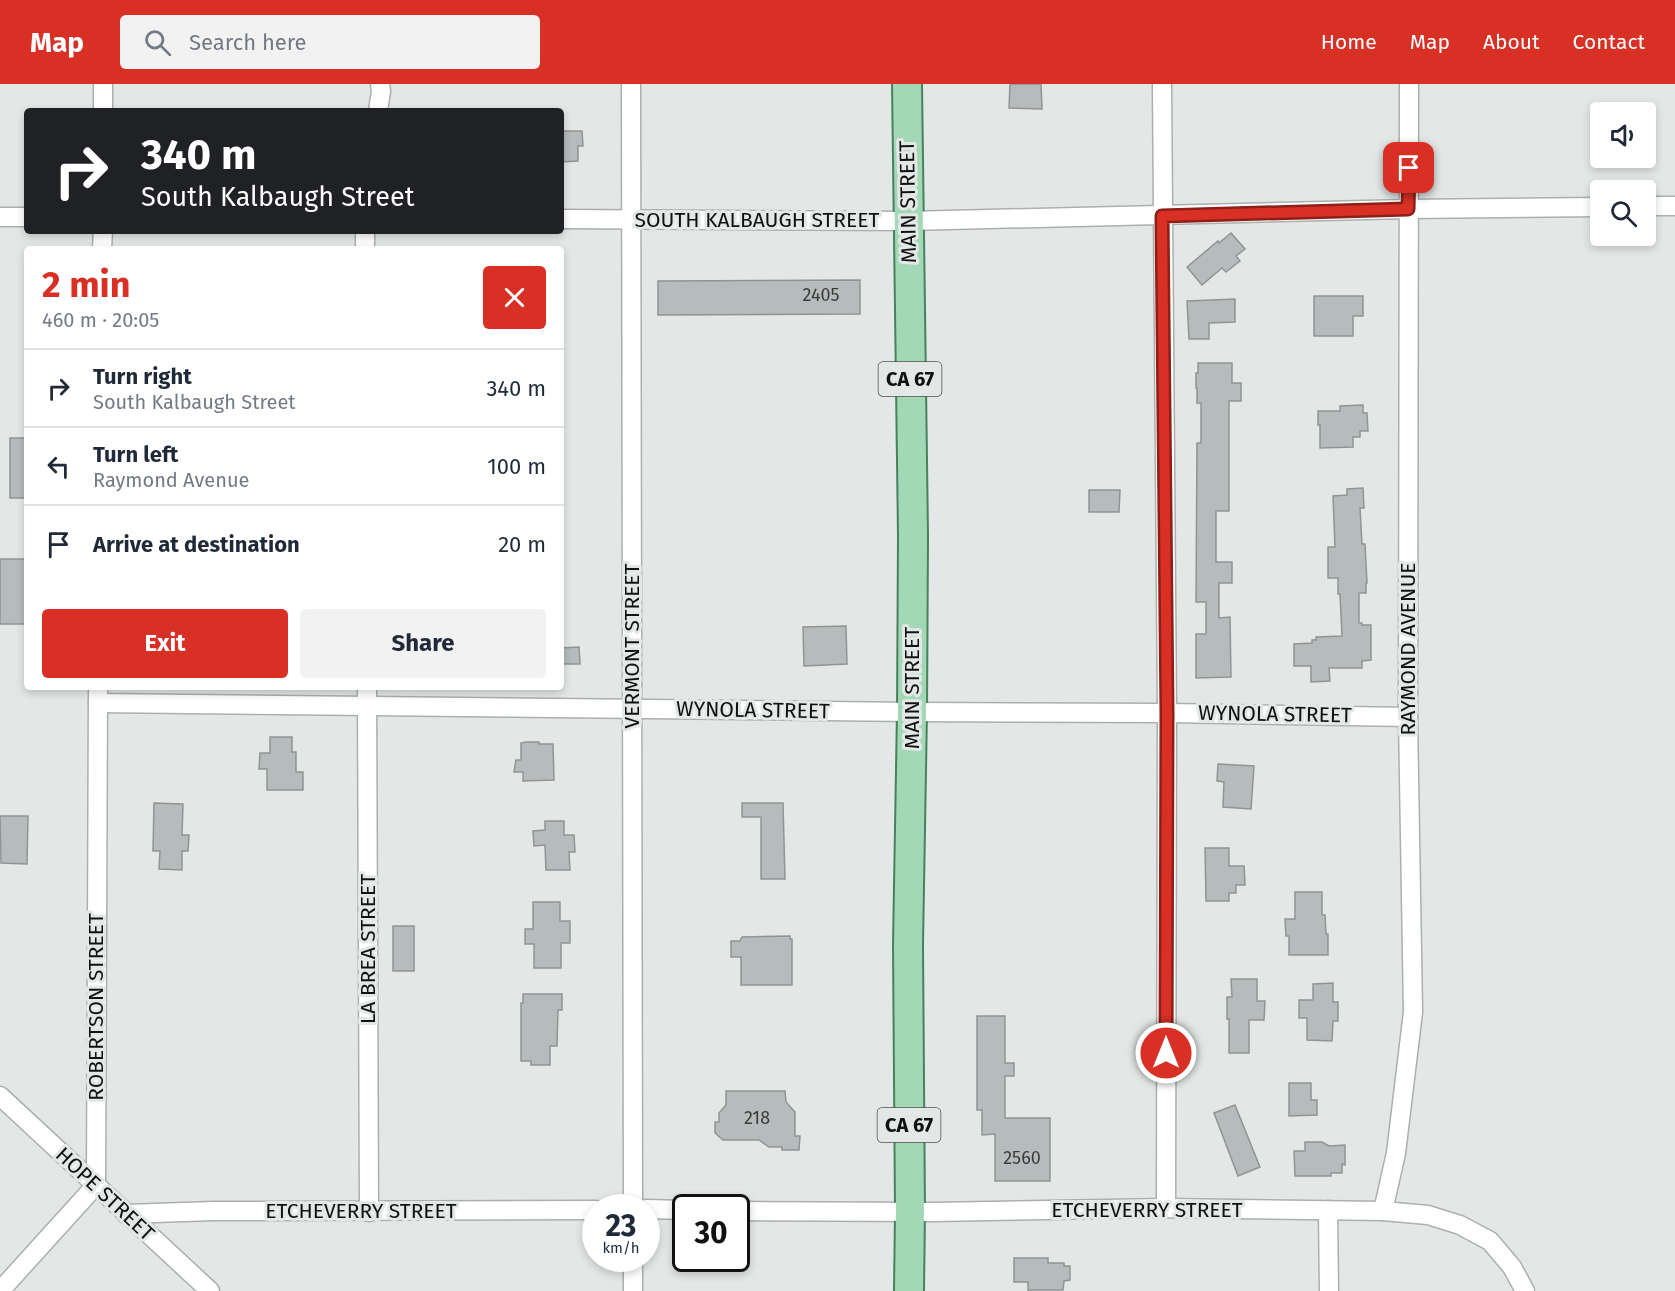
<!DOCTYPE html>
<html lang="en">
<head>
<meta charset="utf-8">
<style>
  body { margin:0; font-family:"Fira Sans",sans-serif; background:#f2f2f3; color:#1f2937; height:100vh; display:flex; flex-direction:column; font-size:22px; white-space:nowrap }
  * { box-sizing:border-box; margin:0 }
  p { font-size:20px; color:#747a83 }
  .icon { flex:none; width:33px; height:33px; fill:none; stroke:currentColor; stroke-width:2; stroke-linecap:round; stroke-linejoin:round }
  .map { position:relative; flex:1; overflow:hidden }
  .sheet { position:absolute; left:24px; top:162px; width:540px; height:444px; display:flex; flex-direction:column; background:#fff; border-radius:6px; box-shadow:0 3px 9px #0003 }
  .sheet>* { flex:none }
  .banner { position:absolute; left:24px; top:24px; width:540px; height:126px; border-radius:6px; box-shadow:0 3px 9px #0003; background:#202124; color:#fff; overflow:hidden }
  .tools { position:absolute; left:1590px; top:18px; display:grid; gap:12px }
  .tools a { display:grid; place-items:center; width:66px; height:66px; border-radius:6px; background:#fff; box-shadow:0 3px 9px #0003; font-size:30px }
  .speed { position:absolute; left:582px; top:1110px; display:flex; gap:12px; font-size:30px; font-weight:700; text-align:center }
  .speed>* { display:grid; place-content:center; width:78px; height:78px; border-radius:50%; background:#fff; box-shadow:0 3px 9px #0003; line-height:1 }
  .speed small { font-size:15px; font-weight:400 }
  .speed .limit { border:3px solid #111; border-radius:9px; background:#fff; color:#111 }
  .pin { position:absolute; display:grid; place-items:center; width:51px; height:51px; color:#fff; margin:-26px; border-radius:12px; box-shadow:0 3px 9px #0006 }
  .me { position:absolute; width:66px; margin:-33px; rotate:0deg; stroke-linejoin:round; filter:drop-shadow(0 0 4px #0008) }
  .turn { display:flex; align-items:center; gap:21px; height:126px; padding:0 18px; font-size:27px }
  .turn .icon { width:78px; height:78px; stroke-width:2.5 }
  .turn b { display:block; font-size:42px; line-height:51px }
  .round { display:grid; place-items:center; flex:none; width:63px; height:63px; border-radius:6px; background:#f2f2f3 }
  .headline { display:flex; align-items:center; justify-content:space-between; height:102px; padding:0 18px }
  h1 { font-size:36px; font-weight:700; line-height:45px; color:#d93025 }
  .cta { display:flex; gap:12px; margin-top:auto; padding:12px 18px }
  .cta a { flex:1; height:69px; border-radius:6px; background:#d93025; color:#fff; font-size:24px; font-weight:700; line-height:69px; text-align:center }
  .cta a+a { background:#f2f2f3; color:#1f2937 }
  ul { padding:0; list-style:none }
  li { display:flex; align-items:center; gap:18px; height:78px; padding:0 18px; border-top:2px solid #e0e1e3 }
  li div { flex:1 }
  li b { display:block; font-size:22px }
  li em { font-style:normal }
  header { display:flex; align-items:center; gap:36px; box-sizing:border-box; height:84px; padding:0 30px; background:#d93025; color:#fff }
  header strong { font-size:28px }
  nav { display:flex; gap:33px; margin-inline-start:auto; font-size:21px }
  .search { width:420px; height:54px; background:#f2f2f3; display:flex; align-items:center; gap:15px; box-sizing:border-box; padding:0 21px; border-radius:6px; color:#747a83; font-size:22px }
  .map>svg:first-child { display:block }
  .building { fill:#b6bbbb; stroke:#909495; stroke-width:1.5 }
  .lines { fill:none; stroke-linecap:round; stroke-linejoin:round }
  .street-casing { stroke:#abafae; stroke-width:21 }
  .primary-casing { stroke:#47815d; stroke-width:32 }
  .street { stroke:#fff; stroke-width:18 }
  .primary { stroke:#a3d8b6; stroke-width:28 }
  .route-casing { stroke:#8d1f18; stroke-width:15 }
  .route { stroke:#d93025; stroke-width:10 }
  .labels { text-anchor:middle; dominant-baseline:central; stroke-width:6; stroke-linejoin:round; paint-order:stroke }
  .number-label { font-size:18px; fill:#3a3c3c }
  .shield { fill:#e3e8e7; stroke:#4f5251; stroke-width:1.5 }
  .shield-label { font-size:20px; font-weight:bold; fill:#101111 }
  .street-label { font-size:21px; fill:#101111; stroke:#e3e8e7 }
</style>
</head>
<body>
<header>
<strong>Map</strong>
<div class="search"><svg class="icon" aria-label="search" viewBox="0 0 24 24"><circle cx="10" cy="10" r="6"/><path d="M15 15l6 6"/></svg>Search here</div>
<nav><a>Home</a><a>Map</a><a>About</a><a>Contact</a></nav>
</header>
<div class="map">
<svg width="1675" height="1207" viewBox="0 0 1675 1207">
  <rect width="100%" height="100%" fill="#e3e8e7"/>
  <g class="building">
    <path d="M1010 0H1041L1042 25 1009 24Z"/>
    <path d="M561 47H582L583 62H578V77L561 78Z"/>
    <path d="M1231 149 1245 165 1236 172 1240 177 1226 188 1222 184 1202 201 1187 183 1218 157 1219 159Z"/>
    <path d="M860 196V230L658 231V197Z"/>
    <path d="M1314 212H1363V232H1353V252H1314Z"/>
    <path d="M1235 215V238L1209 239V255H1189L1187 217Z"/>
    <path d="M1198 279H1232V299H1241V317H1229V427H1216V478H1232V499H1219V534L1230 533 1231 593 1196 594V550H1206V518H1196L1197 359H1201V319H1197V304H1196V289H1198Z"/>
    <path d="M1363 321V329H1367L1368 347H1360V353H1353V363L1320 364V341H1318V327H1340V322Z"/>
    <rect x="10" y="354" width="17" height="60"/>
    <path d="M1363 404 1364 424H1360L1362 460H1365L1367 499H1366V509H1359V539H1362V541H1371V576L1362 577V584H1329L1330 597 1311 598V582H1294V560L1312 559V556H1316V553L1342 552 1340 510H1338V494H1328V463H1335L1333 412 1347 411V405Z"/>
    <path d="M1089 406H1120L1119 428H1089Z"/>
    <rect x="0" y="475" width="27" height="65"/>
    <path d="M846 542 847 580 804 582 803 543Z"/>
    <path d="M579 563 580 580H561V564Z"/>
    <path d="M270 653H292V668H296V688H303V706H267V685H259L260 669H270Z"/>
    <path d="M526 658H539V660H553L554 696 523 697V688H514L516 676H521V659Z"/>
    <path d="M1218 680 1254 682 1251 725 1223 723 1224 698 1217 697Z"/>
    <path d="M154 719 183 720 182 751H189L188 767H182V786L159 785 160 767H153Z"/>
    <path d="M742 719H783L785 795H761V733H742Z"/>
    <path d="M0 732H28L27 780 1 779Z"/>
    <path d="M545 737H564V751H574L575 768H569L570 786H546L545 761 534 762 533 747 545 746Z"/>
    <path d="M1205 764H1229V782H1244L1245 801H1236V809H1229V817H1206Z"/>
    <path d="M1295 808H1322V831H1325L1326 850H1328V871H1289V852H1286L1285 835H1295Z"/>
    <path d="M533 818H560V837H570V859H561V884H534V860H525V845H533Z"/>
    <rect x="393" y="842" width="21" height="45"/>
    <path d="M790 852V855H792V901H741V873H731V857H740L742 853Z"/>
    <path d="M1231 895H1257V917H1265L1264 936H1249V969H1229V935H1227V913H1232Z"/>
    <path d="M1333 899V918H1338V937H1333L1332 957 1307 956V934H1299V916H1313V900Z"/>
    <path d="M523 910H562V926H558L557 962H550V981H531V977H521V919H523Z"/>
    <path d="M977 932H1005V979H1014V992H1005V1034H1050V1097H995V1050L982 1051V1026H977Z"/>
    <path d="M1289 999H1311V1016H1317V1031L1289 1032Z"/>
    <path d="M726 1007H785L786 1018 795 1028V1052H800L799 1066H782V1063H769L759 1056H723L715 1049V1038H719V1029L726 1021Z"/>
    <path d="M1235 1021 1260 1083 1238 1092 1214 1029Z"/>
    <path d="M1305 1058H1322L1329 1062 1345 1061V1081L1342 1080V1089H1331V1092H1295L1294 1067H1305Z"/>
    <path d="M1014 1174H1048V1179H1064V1182H1070V1196L1064 1197 1063 1206H1028V1198H1014Z"/>
  </g>
  <g class="lines">
    <g class="street-casing">
      <g id="street">
        <path d="M631 0 633 1124"/>
        <path d="M1162 0 1167 629 1166 1124"/>
        <path d="M103 27V0"/>
        <path d="M378 27 381 7 380 0"/>
        <path d="M1646 122H1675"/>
        <path d="M0 133H27"/>
        <path d="M561 135 908 137 1408 125 1600 123"/>
        <path d="M365 147V165"/>
        <path d="M102 165 103 147"/>
        <path d="M367 603 369 1128"/>
        <path d="M98 619 912 628 1167 629 1408 633"/>
        <path d="M0 1012 210 1207"/>
        <path d="M646 1125 686 1126"/>
        <path d="M1328 1126 1329 1207"/>
        <path d="M736 1127 933 1128 1166 1124 1383 1127 1428 1131 1460 1141 1490 1157 1512 1183 1525 1207"/>
        <path d="M1383 1127 1396 1069 1413 928 1408 633 1409 0"/>
        <path d="M126 1130 213 1127 596 1126"/>
        <path d="M633 1174V1207"/>
        <path d="M0 1207 96 1101 98 603"/>
      </g>
    </g>
    <g class="primary-casing">
      <path id="primary" d="M907 0 913 452 912 628 908 861 910 1128 909 1207"/>
    </g>
    <use href="#street" class="street"/>
    <use href="#primary" class="primary"/>
  </g>
  <g class="lines">
    <g class="route-casing">
      <path id="route" d="M1166 969 1167 628 1162 132 1408 125 1409 84"/>
    </g>
    <use href="#route" class="route"/>
  </g>
  <g class="labels">
    <g class="number-label">
      <text x="821" y="211">2405</text>
      <text x="757" y="1034">218</text>
      <text x="1022" y="1074">2560</text>
    </g>
    <g class="shield">
      <rect x="878.5" y="278" width="63" height="34" rx="4.5"/>
      <rect x="877.5" y="1024" width="63" height="34" rx="4.5"/>
    </g>
    <g class="shield-label">
      <text x="910" y="295">CA 67</text>
      <text x="909" y="1041">CA 67</text>
    </g>
    <g class="street-label">
      <text transform="translate(908 118) rotate(-91)">MAIN STREET</text>
      <text x="757" y="136">SOUTH KALBAUGH STREET</text>
      <text transform="translate(632 562) rotate(-90)">VERMONT STREET</text>
      <text transform="translate(1408 565) rotate(-90)">RAYMOND AVENUE</text>
      <text transform="translate(912 604) rotate(-90)">MAIN STREET</text>
      <text transform="translate(753 626) rotate(1)">WYNOLA STREET</text>
      <text transform="translate(1275 630) rotate(1)">WYNOLA STREET</text>
      <text transform="translate(368 865) rotate(-90)">LA BREA STREET</text>
      <text transform="translate(96 923) rotate(-90)">ROBERTSON STREET</text>
      <text transform="translate(105 1110) rotate(43)">HOPE STREET</text>
      <text x="1147" y="1126">ETCHEVERRY STREET</text>
      <text x="361" y="1127">ETCHEVERRY STREET</text>
    </g>
  </g>
</svg>
<div class="tools">
<a><svg class="icon" aria-label="sound" viewBox="0 0 24 24"><path d="M4 9h4l5-4v14l-5-4H4zM17 9q2 3 0 6"/></svg></a>
<a><svg class="icon" aria-label="search" viewBox="0 0 24 24"><circle cx="10" cy="10" r="6"/><path d="M15 15l6 6"/></svg></a>
</div>
<div class="speed"><div>23<small>km/h</small></div><div class="limit">30</div></div>
<div class="pin" style="left:1409px;top:84px;background:#d93025"><svg class="icon" aria-label="arrive" viewBox="0 0 24 24"><path d="M6 21V4h12l-3 4 3 4H6"/></svg></div>
<svg class="me" style="left:1166px;top:969px" viewBox="-20 -20 40 40"><circle r="17" fill="#d93025" stroke="#fff" stroke-width="3"/><path d="M0-11L8 9 0 5-8 9z" fill="#fff"/></svg>
<div class="banner">
<div class="turn"><svg class="icon" aria-label="right" viewBox="0 0 24 24"><path d="M7 20v-9h11M14 6l5 5-5 5"/></svg><div><b>340 m</b>South Kalbaugh Street</div></div>
</div>
<section class="sheet">
<div class="headline"><div><h1>2 min</h1><p>460 m · 20:05</p></div><a class="round" style="background:#d93025;color:#fff"><svg class="icon" aria-label="close" viewBox="0 0 24 24"><path d="M6 6l12 12M18 6L6 18"/></svg></a></div>
<ul>
<li><svg class="icon" aria-label="right" viewBox="0 0 24 24"><path d="M7 20v-9h11M14 6l5 5-5 5"/></svg><div><b>Turn right</b><p>South Kalbaugh Street</p></div><em>340 m</em></li>
<li><svg class="icon" aria-label="left" viewBox="0 0 24 24"><path d="M17 20v-9H6M10 6l-5 5 5 5"/></svg><div><b>Turn left</b><p>Raymond Avenue</p></div><em>100 m</em></li>
<li><svg class="icon" aria-label="arrive" viewBox="0 0 24 24"><path d="M6 21V4h12l-3 4 3 4H6"/></svg><div><b>Arrive at destination</b></div><em>20 m</em></li>
</ul>
<div class="cta"><a>Exit</a><a>Share</a></div>
</section>
</div>
</body>
</html>
